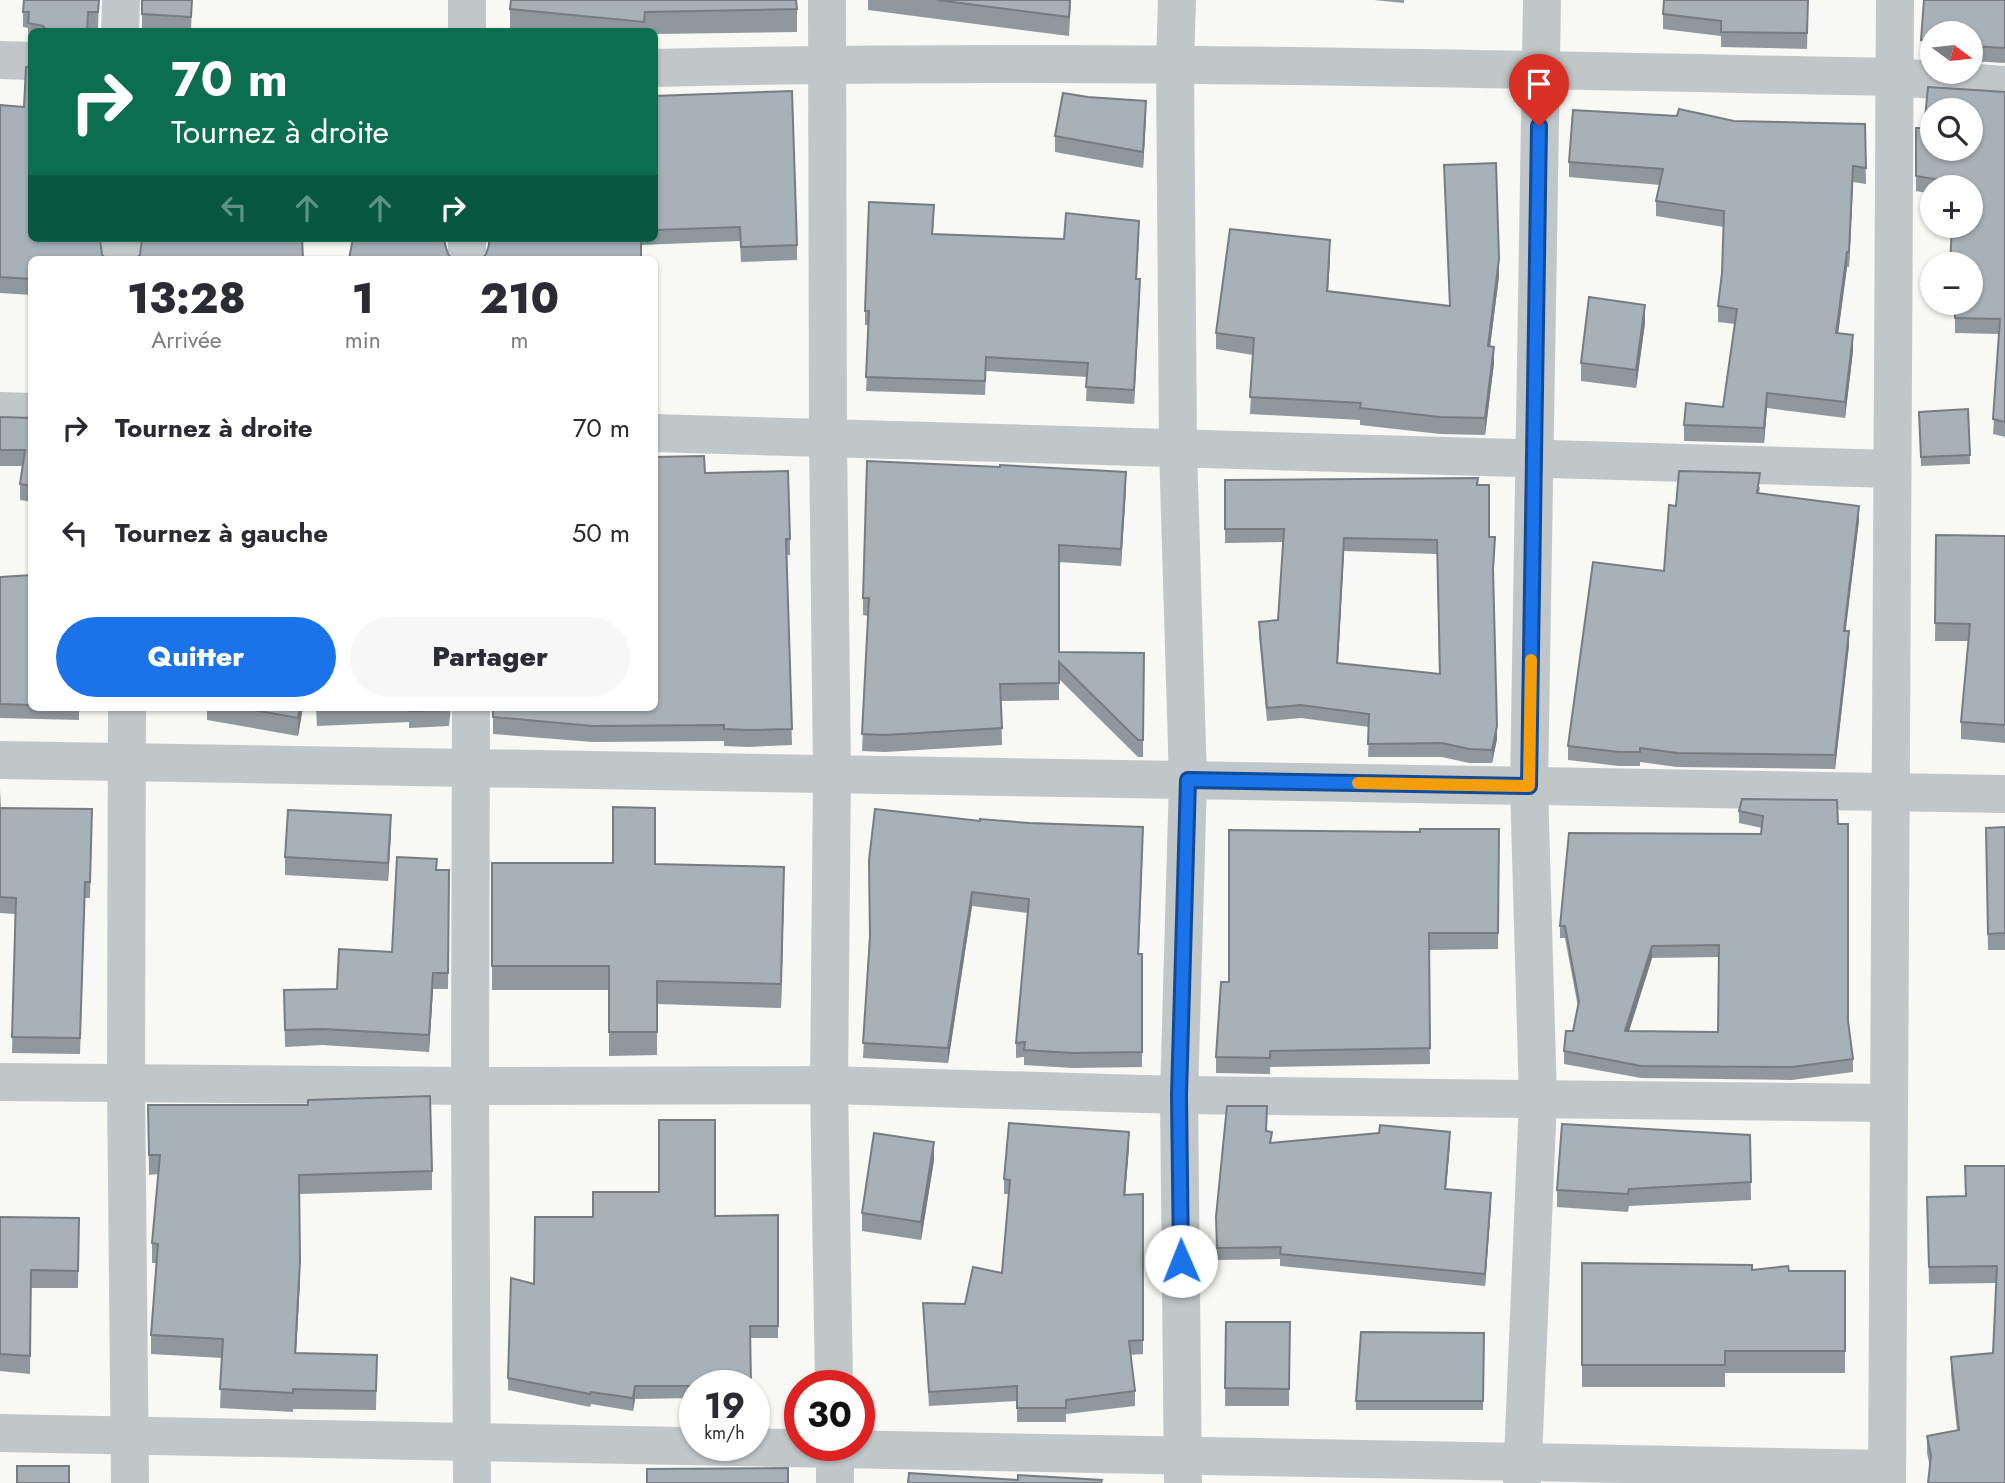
<!DOCTYPE html>
<html lang="fr">
<head>
<meta charset="utf-8">
<style>
  body { margin:0; font-family:Jost,sans-serif; background:#f7f7f7; color:#2b2b33; height:100vh; display:flex; flex-direction:column; font-size:26px; white-space:nowrap }
  * { box-sizing:border-box; margin:0 }
  p { font-size:23px; color:#7c7c81 }
  .icon { flex:none; width:38px; height:38px; fill:none; stroke:currentColor; stroke-width:2; stroke-linecap:round; stroke-linejoin:round }
  .map { position:relative; flex:1; overflow:hidden }
  .panel { position:absolute; left:28px; top:256px; width:630px; height:455px; display:flex; flex-direction:column; background:#fff; border-radius:10px; box-shadow:0 2px 5px #0004 }
  .panel>* { flex:none }
  .guide { position:absolute; left:28px; top:28px; width:630px; height:214px; border-radius:10px; box-shadow:0 2px 5px #0004; background:#0b6e4f; color:#fff; overflow:hidden }
  .needle { width:46px; rotate:105deg }
  .buttons { position:absolute; left:1920px; top:21px; display:grid; gap:14px }
  .buttons a { display:grid; place-items:center; width:63px; height:63px; border-radius:50%; background:#fff; box-shadow:0 2px 5px #0004; font-size:35px }
  .speed { position:absolute; left:679px; top:1370px; display:flex; gap:14px; font-size:35px; font-weight:700; text-align:center }
  .speed>* { display:grid; place-content:center; width:91px; height:91px; border-radius:50%; background:#fff; box-shadow:0 2px 5px #0004; line-height:1 }
  .speed small { font-size:18px; font-weight:400 }
  .speed .limit { border:10px solid #d22; background:#fff; color:#111 }
  .pin { position:absolute; display:grid; place-items:center; width:60px; height:60px; color:#fff; margin:-72px -30px; border-radius:50% 50% 50% 0; rotate:-45deg; box-shadow:0 0 7px #0007 }
  .pin .icon { rotate:45deg }
  .me { position:absolute; width:77px; margin:-38px; rotate:359deg; stroke-linejoin:round; filter:drop-shadow(0 0 5px #0008) }
  .turn { display:flex; align-items:center; gap:24px; height:147px; padding:0 28px; font-size:32px }
  .turn .icon { width:91px; height:91px; stroke-width:2.5 }
  .turn b { display:block; font-size:49px; line-height:60px }
  .lanes { display:flex; align-items:center; height:66px; padding:0 28px; background:#0003; justify-content:center; gap:35px; direction:ltr }
  .lanes .off { opacity:.35 }
  .eta { display:flex; justify-content:space-evenly; align-items:center; height:119px; text-align:center }
  .eta b { font-size:42px; font-weight:800; line-height:49px }
  .action { display:flex; gap:14px; margin-top:auto; padding:14px 28px }
  .action a { flex:1; height:80px; border-radius:42px; background:#1a73e8; color:#fff; font-size:28px; font-weight:800; line-height:80px; text-align:center }
  .action a+a { background:#f7f7f7; color:#2b2b33 }
  ul { padding:0; list-style:none }
  li { display:flex; align-items:center; gap:21px; height:105px; padding:0 28px }
  li div { flex:1 }
  li b { display:block; font-size:26px }
  li em { font-style:normal }
  .map>svg:first-child { display:block }
  .lines { fill:none; stroke-linecap:round; stroke-linejoin:round }
  .minor { stroke:#c1c6c9; stroke-width:38 }
  .wall { fill:#90989d; fill-rule:evenodd }
  .shaded-wall { fill:#767c80 }
  .building { fill:#a8b1b7; stroke:#767c80; stroke-width:2; fill-rule:evenodd }
  .route-casing { stroke:#114b97; stroke-width:18 }
  .route { stroke:#1a73e8; stroke-width:12 }
  .slow { stroke:#f59e0b; stroke-width:12 }
</style>
</head>
<body>
<div class="map">
<svg width="2005" height="1483" viewBox="0 0 2005 1483">
  <rect width="100%" height="100%" fill="#f8f8f5"/>
  <g class="lines">
    <g class="minor">
      <path d="M827 0 828 439 832 774 829 1085 834 1386"/>
      <path d="M1177 0 1175 64 1178 448 1188 780 1179 1095 1183 1483"/>
      <path d="M120 32 121 0"/>
      <path d="M467 32V0"/>
      <path d="M0 60 32 61"/>
      <path d="M654 68C1068 58 1481 69 1894 77L2005 85"/>
      <path d="M121 238V259"/>
      <path d="M467 238V259"/>
      <path d="M0 411 32 412"/>
      <path d="M654 433 1892 469"/>
      <path d="M127 707 126 1083 130 1483"/>
      <path d="M471 707 470 1086 472 1483"/>
      <path d="M0 760 2005 794"/>
      <path d="M0 1082 470 1086 829 1085 1179 1095 1889 1103"/>
      <path d="M0 1433 1887 1469"/>
      <path d="M835 1483V1446"/>
      <path d="M1522 1483 1538 1099 1529 786 1542 0"/>
      <path d="M1887 1483 1895 0"/>
    </g>
  </g>
  <g class="wall">
    <path d="M99 0 98 28H88L87 32H32V40L28 39V28L23 27V12Z"/>
    <path d="M142 0H192L191 32 142 30Z"/>
    <path d="M868 0H1071L1069 36 868 10Z"/>
    <path d="M1374 0H1404V3Z"/>
    <path d="M1808 0 1807 49 1721 47V36L1663 29V14Z"/>
    <path d="M1924 0H2005V63L1970 61V33H1932V56L1921 55Z"/>
    <path d="M510 9H797V32L654 34V32H510Z"/>
    <path d="M2005 92V437L1993 434 1999 334 1955 333V303L1970 187H1932V194L1916 191V128H1924Z"/>
    <path d="M654 96 797 245V260L741 262 740 241 641 245 486 254 489 245V238H654Z"/>
    <path d="M0 105 32 259V295L0 293Z"/>
    <path d="M1146 116 1143 168 1055 152V136Z"/>
    <path d="M1734 121 1865 124 1866 184 1853 182 1849 267H1847L1838 333 1853 351 1845 418 1767 408 1764 443 1684 441V425L1723 407 1735 324 1718 322V306L1722 273 1724 227 1656 216V201L1660 185 1569 177V162Z"/>
    <path d="M1444 165 1499 276 1490 346 1494 363 1485 435 1440 434 1360 425V420L1250 414 1253 355 1216 349V333L1330 257 1328 292 1450 306Z"/>
    <path d="M934 219 933 234 1064 239 1139 235 1137 279 1140 293 1134 404 1086 401 1087 377 986 371 985 395 866 391 869 325H865V311Z"/>
    <path d="M1645 323 1636 388 1581 381V363Z"/>
    <path d="M1968 409 1970 464 1921 466 1919 412Z"/>
    <path d="M0 417 32 418V502L20 500V484L23 466H0Z"/>
    <path d="M705 473 790 539V555H787L792 745 748 747 724 746V741L593 742 493 734V707Z"/>
    <path d="M1225 480 1478 485 1489 537 1495 550 1493 578 1497 739 1492 763H1469L1442 757H1368L1369 727 1301 718 1267 721 1259 636V622L1278 620 1283 542 1225 543ZM1344 551 1437 554 1439 674 1338 663Z"/>
    <path d="M1760 487 1759 493 1859 520 1845 631 1849 645 1835 769 1677 767 1640 762V766H1619L1568 760V746L1664 571 1676 506Z"/>
    <path d="M1126 489 1121 566 1059 562V652L1144 653 1143 757H1138L1059 679V700L1001 701 1002 745 885 752 862 751 868 616 863 615V598Z"/>
    <path d="M1936 535 2005 536V743L1961 739V722L1968 641H1935Z"/>
    <path d="M32 575V707H79V720L0 718V577Z"/>
    <path d="M207 707H303L298 736 207 720Z"/>
    <path d="M316 707H451L449 726 409 728V722L317 726Z"/>
    <path d="M0 789 1 808 92 825 90 898H85L80 1054 12 1053 15 914 0 913Z"/>
    <path d="M1837 800 1848 1021 1853 1059V1072L1792 1080 1641 1078 1564 1064V1051L1573 1031 1578 1007 1565 938H1560V926L1761 834 1762 828 1739 823V811ZM1719 957 1718 1032 1629 1031 1652 958Z"/>
    <path d="M2005 827V950H1988L1986 828Z"/>
    <path d="M1499 829 1498 949 1429 950 1430 1064 1270 1067V1074L1216 1073V1057L1229 982 1420 832Z"/>
    <path d="M391 833 388 881 285 875V857Z"/>
    <path d="M1143 842 1139 954H1142V1067L1073 1068 1024 1065V1057L1016 1058V1043L1028 913 972 906 948 1063 863 1058 869 939V860Z"/>
    <path d="M492 863 655 864 784 891 781 1008 657 1004V1055L609 1056V990H492Z"/>
    <path d="M437 870H449L448 989H433L429 1052 323 1045 285 1047 284 990 337 989 392 952Z"/>
    <path d="M148 1105 432 1171V1190L300 1194V1280L296 1353 377 1355 376 1410 293 1409V1412L220 1408 222 1358 151 1354V1335L156 1263H152V1243L158 1174 149 1175Z"/>
    <path d="M1267 1118 1266 1131 1272 1143 1450 1144 1446 1189 1491 1205 1485 1286 1280 1266V1259L1217 1260 1216 1217Z"/>
    <path d="M1750 1135 1751 1200 1629 1206 1628 1212 1557 1207V1190Z"/>
    <path d="M1129 1147 1125 1195 1143 1194V1354L1130 1355 1135 1391V1406L1066 1414V1422H1017V1401L929 1406 923 1303 965 1304 1002 1273 1009 1194H1004V1179Z"/>
    <path d="M934 1160 921 1240 862 1231V1213Z"/>
    <path d="M2005 1166V1483L1930 1467 1927 1453V1436L1957 1430 1951 1374V1357L1993 1353 1996 1283 1929 1284 1927 1197 1965 1196Z"/>
    <path d="M778 1215V1338H750L695 1386V1398L635 1399 633 1411 591 1404 590 1407 508 1390V1378L534 1284 715 1216Z"/>
    <path d="M0 1217 79 1218 78 1288H31L30 1374 0 1371Z"/>
    <path d="M1582 1263 1752 1270 1845 1271V1373H1725V1387H1582Z"/>
    <path d="M1226 1322H1290L1289 1406H1225Z"/>
    <path d="M1484 1333 1483 1410H1356V1401Z"/>
  </g>
  <g class="shaded-wall">
    <path d="M1146 101V116L1143 168V152Z"/>
    <path d="M1853 166V182L1849 267V252Z"/>
    <path d="M1330 240V257L1327 308V291Z"/>
    <path d="M1847 252V267L1836 349V333Z"/>
    <path d="M1499 259V276L1488 363V346Z"/>
    <path d="M1140 279V293L1134 404V390Z"/>
    <path d="M1645 305V323L1636 388V370Z"/>
    <path d="M1853 335V351L1845 418V402Z"/>
    <path d="M1494 347V363L1485 435V418Z"/>
    <path d="M1767 393V408L1764 443V428Z"/>
    <path d="M1126 472V489L1121 566V549Z"/>
    <path d="M1859 506V520L1844 645V631Z"/>
    <path d="M1344 538V551L1337 676V663Z"/>
    <path d="M1849 631V645L1835 769V755Z"/>
    <path d="M300 707H303L298 736V718Z"/>
    <path d="M1497 726V739L1492 763V750Z"/>
    <path d="M391 815V833L388 881V863Z"/>
    <path d="M784 867V891L781 1008V984Z"/>
    <path d="M972 892V906L948 1063V1048Z"/>
    <path d="M1652 946V958L1625 1044V1031Z"/>
    <path d="M433 973V989L429 1052V1035Z"/>
    <path d="M1129 1132V1147L1124 1209V1195Z"/>
    <path d="M1450 1132V1144L1445 1200V1189Z"/>
    <path d="M934 1142V1160L921 1240V1222Z"/>
    <path d="M1491 1193V1205L1485 1286V1274Z"/>
    <path d="M300 1261V1280L295 1372V1353Z"/>
    <path d="M635 1386V1399L633 1411V1398Z"/>
  </g>
  <g class="building">
    <path d="M24 0H99L98 12H88L87 32H48L43 26 28 23 29 12H23Z"/>
    <path d="M142 0H192L191 17 142 14Z"/>
    <path d="M511 0H796L797 9 645 12 644 22 510 9Z"/>
    <path d="M937 0H1070L1069 17Z"/>
    <path d="M1664 0H1808L1807 33 1721 32V21L1663 14Z"/>
    <path d="M1924 0H2005V48L1970 46V33H1932V41L1921 40Z"/>
    <path d="M32 66V238H100L102 255 107 259H32V279L0 277V105L24 107 26 67Z"/>
    <path d="M1928 87 2005 92V422L1993 419 2000 319 1955 318V303H1970V264H1950L1952 226H1970V187H1953V182L1916 176V128H1924ZM1932 110H1970V149H1932Z"/>
    <path d="M792 91 797 245 741 247 740 227 654 230V96Z"/>
    <path d="M1063 93 1088 97 1146 101 1143 152 1055 136Z"/>
    <path d="M1679 109 1734 121 1865 124 1866 168 1853 166 1849 252H1847L1836 333 1853 335 1845 402 1767 393 1764 428 1684 425 1686 403 1723 407 1737 309 1718 306 1722 273 1724 211 1656 201 1663 169 1569 162 1573 110 1677 116Z"/>
    <path d="M1496 163 1499 259 1488 346 1494 347 1485 418 1440 417 1360 408 1361 403 1250 397 1254 338 1216 333 1230 229 1330 240 1327 291 1450 306 1444 165Z"/>
    <path d="M869 202 934 205 932 234 1064 239 1066 213 1139 221 1136 279H1140L1134 390 1086 387 1088 363 986 357 985 381 866 377 869 311H865Z"/>
    <path d="M142 238H302L303 259H135L140 255Z"/>
    <path d="M353 238H445V244L448 254 452 259H349Z"/>
    <path d="M489 238H641V259H482L486 254 489 245Z"/>
    <path d="M1589 297 1645 305 1636 370 1581 363Z"/>
    <path d="M1968 409 1970 455 1921 457 1919 412Z"/>
    <path d="M0 417 32 418V486L20 484 25 450H0Z"/>
    <path d="M704 456 705 473 788 471 790 539H786L792 729 748 730 724 729V725L593 726 493 717V707H654V457Z"/>
    <path d="M867 461 1000 467V465L1126 472 1121 549 1059 545V652L1144 653 1143 740H1138L1059 662V683L1000 684 1002 728 885 735 862 734 869 598H863Z"/>
    <path d="M1679 471 1760 473 1757 493 1859 506 1844 631H1849L1835 755 1677 753 1640 748V752H1619L1568 746 1593 562 1664 571 1669 505 1676 506Z"/>
    <path d="M1478 478 1477 485H1489V537H1495L1493 569 1497 726 1492 750 1469 749 1442 743 1368 744 1369 714 1301 705 1267 708 1259 622 1278 620 1284 529H1225V480ZM1344 538 1437 540 1440 674 1337 663Z"/>
    <path d="M1936 535 2005 536V725L1961 722 1970 624 1935 623Z"/>
    <path d="M32 575V705L0 704V577Z"/>
    <path d="M237 707H300L298 718Z"/>
    <path d="M317 707H370L317 709Z"/>
    <path d="M409 707H449V710L409 711Z"/>
    <path d="M1742 799 1837 800 1838 824H1848V1021L1853 1059 1792 1067 1641 1066 1564 1051 1566 1031H1573L1579 1001 1565 926H1560L1569 833 1761 834 1763 816 1739 811ZM1719 945 1718 1032 1625 1031 1652 946Z"/>
    <path d="M613 807 655 808V864L784 867 781 984 657 981V1032H609V966H492V863H613Z"/>
    <path d="M0 808 92 809 90 882H85L80 1038 12 1037 16 898 0 897Z"/>
    <path d="M875 809 980 821V819L1029 823 1143 827 1138 954H1142V1052L1073 1053 1024 1050 1025 1042 1016 1043 1029 899 972 892 948 1048 863 1043 870 937 869 860Z"/>
    <path d="M288 810 391 815 388 863 285 857Z"/>
    <path d="M2005 827V933L1988 934 1986 828Z"/>
    <path d="M1420 829H1499L1498 933H1429L1430 1048 1270 1051V1058L1216 1057 1221 982H1229V830L1420 832Z"/>
    <path d="M397 857 437 859 436 870H449L448 973H433L429 1035 323 1029 285 1030 284 990 337 989 339 949 392 952Z"/>
    <path d="M430 1096 432 1171 299 1175 300 1261 295 1353 377 1355 376 1391 293 1389V1393L220 1389 223 1339 151 1335 158 1244 152 1243 160 1155H149L148 1105H308V1100Z"/>
    <path d="M1227 1106H1267L1266 1131 1272 1132 1270 1143 1379 1133 1380 1125 1450 1132 1445 1189 1491 1193 1485 1274 1280 1254 1281 1247 1217 1248 1216 1217Z"/>
    <path d="M659 1120H715V1216L778 1215V1326H750L751 1386H635L633 1398 591 1392 590 1394 508 1378 511 1278 534 1284 535 1217H593V1192H659Z"/>
    <path d="M1009 1123 1129 1132 1124 1195 1143 1194V1340L1129 1341 1135 1391 1066 1400V1408H1017V1386L929 1392 923 1303 965 1304 973 1267 1002 1273 1010 1180 1004 1179Z"/>
    <path d="M1562 1124 1750 1135 1751 1182 1629 1189 1628 1194 1557 1190Z"/>
    <path d="M874 1133 934 1142 921 1222 862 1213Z"/>
    <path d="M1965 1166H2005V1483H1928L1931 1456 1927 1436 1959 1430 1951 1357 1993 1353 1997 1266 1929 1267 1927 1197 1966 1196Z"/>
    <path d="M0 1217 79 1218 78 1271 31 1270 30 1356 0 1354Z"/>
    <path d="M1582 1263 1752 1265V1270L1788 1266 1789 1271H1845V1351H1725V1365H1582Z"/>
    <path d="M1226 1322H1290L1289 1389 1225 1388Z"/>
    <path d="M1361 1332 1484 1333 1483 1401H1356Z"/>
    <rect x="17" y="1466" width="52" height="17"/>
    <path d="M788 1468V1483H647V1469Z"/>
    <path d="M909 1473 1018 1480V1475L1102 1480 1101 1483H908Z"/>
  </g>
  <g class="lines">
    <g class="route-casing">
      <path id="route" d="M1181 1261 1179 1095 1188 780 1529 786 1539 126"/>
    </g>
    <use href="#route" class="route"/>
    <path class="slow" d="M1358 783 1529 786 1531 660"/>
  </g>
</svg>
<div class="buttons">
<a><svg class="needle" viewBox="-14 -14 28 28"><path d="M0-13l5 13h-10z" fill="#e53935"/><path d="M0 13l5-13h-10z" fill="#7c7c81"/></svg></a>
<a><svg class="icon" aria-label="search" viewBox="0 0 24 24"><circle cx="10" cy="10" r="6"/><path d="M15 15l6 6"/></svg></a>
<a>+</a>
<a>−</a>
</div>
<div class="speed"><div>19<small>km/h</small></div><div class="limit">30</div></div>
<div class="pin" style="left:1539px;top:126px;background:#d93025"><svg class="icon" aria-label="arrive" viewBox="0 0 24 24"><path d="M6 21V4h12l-3 4 3 4H6"/></svg></div>
<svg class="me" style="left:1181px;top:1261px" viewBox="-20 -20 40 40"><circle r="19" fill="#fff"/><path d="M0-13L10 11 0 6-10 11z" fill="#1a73e8"/></svg>
<div class="guide">
<div class="turn"><svg class="icon" aria-label="right" viewBox="0 0 24 24"><path d="M7 20v-9h11M14 6l5 5-5 5"/></svg><div><b>70 m</b>Tournez à droite</div></div>
<div class="lanes"><svg class="icon off" aria-label="left" viewBox="0 0 24 24"><path d="M17 20v-9H6M10 6l-5 5 5 5"/></svg><svg class="icon off" aria-label="ahead" viewBox="0 0 24 24"><path d="M12 20V5M6 11l6-6 6 6"/></svg><svg class="icon off" aria-label="ahead" viewBox="0 0 24 24"><path d="M12 20V5M6 11l6-6 6 6"/></svg><svg class="icon" aria-label="right" viewBox="0 0 24 24"><path d="M7 20v-9h11M14 6l5 5-5 5"/></svg></div>
</div>
<section class="panel">
<div class="eta">
<div><b>13:28</b><p>Arrivée</p></div>
<div><b>1</b><p>min</p></div>
<div><b>210</b><p>m</p></div>
</div>
<ul>
<li><svg class="icon" aria-label="right" viewBox="0 0 24 24"><path d="M7 20v-9h11M14 6l5 5-5 5"/></svg><div><b>Tournez à droite</b></div><em>70 m</em></li>
<li><svg class="icon" aria-label="left" viewBox="0 0 24 24"><path d="M17 20v-9H6M10 6l-5 5 5 5"/></svg><div><b>Tournez à gauche</b></div><em>50 m</em></li>
</ul>
<div class="action"><a>Quitter</a><a>Partager</a></div>
</section>
</div>
</body>
</html>
